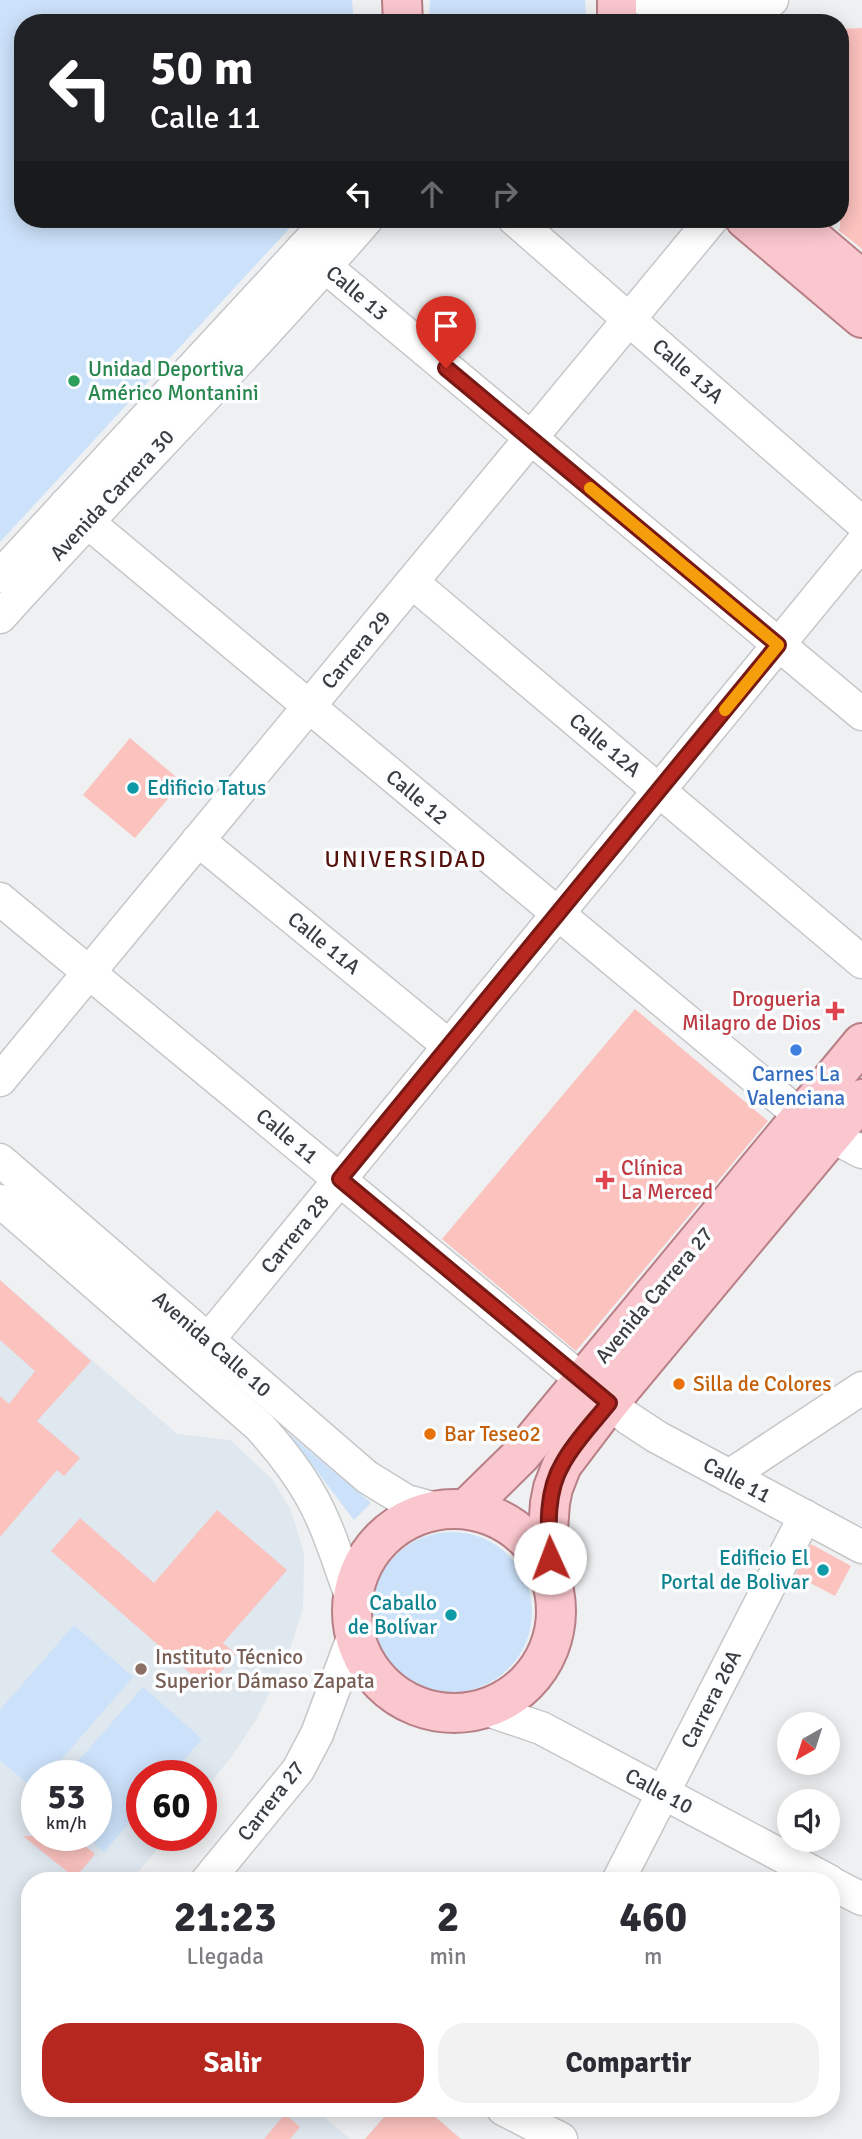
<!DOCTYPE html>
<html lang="es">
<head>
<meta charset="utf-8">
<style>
  body { margin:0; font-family:Signika,sans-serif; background:#f2f2f3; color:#2b2b33; height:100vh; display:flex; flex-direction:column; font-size:26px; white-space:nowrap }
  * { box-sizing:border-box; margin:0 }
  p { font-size:23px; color:#7c7c81 }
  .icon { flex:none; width:38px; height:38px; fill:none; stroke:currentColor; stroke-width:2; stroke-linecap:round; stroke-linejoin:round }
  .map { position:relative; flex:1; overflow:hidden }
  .side { position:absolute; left:21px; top:1872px; width:819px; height:245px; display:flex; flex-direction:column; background:#fff; border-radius:28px; box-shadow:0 4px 18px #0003 }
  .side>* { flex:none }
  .hud { position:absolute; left:14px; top:14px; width:835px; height:214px; border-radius:28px; box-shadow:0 4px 18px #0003; background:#202124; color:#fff; overflow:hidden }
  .needle { width:46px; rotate:219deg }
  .tools { position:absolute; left:777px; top:1712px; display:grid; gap:14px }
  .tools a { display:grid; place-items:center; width:63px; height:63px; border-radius:50%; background:#fff; box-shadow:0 4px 18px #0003; font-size:35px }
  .speed { position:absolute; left:21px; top:1760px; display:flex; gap:14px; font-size:35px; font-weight:700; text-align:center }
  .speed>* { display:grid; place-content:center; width:91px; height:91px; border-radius:50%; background:#fff; box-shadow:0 4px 18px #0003; line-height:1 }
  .speed small { font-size:18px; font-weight:400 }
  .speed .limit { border:10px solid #d22; background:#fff; color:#111 }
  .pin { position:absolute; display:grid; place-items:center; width:60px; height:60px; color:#fff; margin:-72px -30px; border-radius:50% 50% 50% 0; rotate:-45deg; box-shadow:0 0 7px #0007 }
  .pin .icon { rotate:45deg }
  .me { position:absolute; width:77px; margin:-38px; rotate:358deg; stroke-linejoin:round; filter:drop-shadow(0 0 5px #0008) }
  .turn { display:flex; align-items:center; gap:24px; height:147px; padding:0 21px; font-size:32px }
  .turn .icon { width:91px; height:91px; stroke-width:2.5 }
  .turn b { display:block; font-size:49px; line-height:60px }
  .lanes { display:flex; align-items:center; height:66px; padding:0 21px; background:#0003; justify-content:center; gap:35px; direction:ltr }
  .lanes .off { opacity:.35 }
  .eta { display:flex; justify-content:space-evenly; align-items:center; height:119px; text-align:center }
  .eta b { font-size:42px; font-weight:700; line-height:49px }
  .button { display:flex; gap:14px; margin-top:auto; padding:14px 21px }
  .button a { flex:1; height:80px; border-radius:28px; background:#b62720; color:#fff; font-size:28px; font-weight:700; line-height:80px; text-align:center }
  .button a+a { background:#f2f2f3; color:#2b2b33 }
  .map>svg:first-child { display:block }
  .built { fill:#dfe7ef; fill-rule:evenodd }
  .green { fill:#cce2fa }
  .building { fill:#fbc2be }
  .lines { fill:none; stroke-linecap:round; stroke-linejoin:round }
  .minor-casing { stroke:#c5c7c9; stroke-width:35 }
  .major-casing { stroke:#b77f86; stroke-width:42 }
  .minor { stroke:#fff; stroke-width:32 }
  .major { stroke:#fbc7ce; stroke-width:38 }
  .route-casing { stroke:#761915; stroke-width:18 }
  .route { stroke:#b62720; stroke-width:12 }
  .slow { stroke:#f59e0b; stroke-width:12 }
  .leisure-dot { fill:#2e9e5b; stroke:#fbfdff; stroke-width:2.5 }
  .culture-dot { fill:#0f9aa8; stroke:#fbfdff; stroke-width:2.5 }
  .health-dot { fill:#e0444e; stroke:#fbfdff; stroke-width:2.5 }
  .shop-dot { fill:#3f7fe0; stroke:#fbfdff; stroke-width:2.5 }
  .food-dot { fill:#e8710a; stroke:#fbfdff; stroke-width:2.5 }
  .education-dot { fill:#8d6e63; stroke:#fbfdff; stroke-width:2.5 }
  .labels { text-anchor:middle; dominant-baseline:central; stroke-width:7; stroke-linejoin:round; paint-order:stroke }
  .street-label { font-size:21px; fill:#3c3d3e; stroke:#fbfdff }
  .leisure-label { font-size:21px; fill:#27864d; stroke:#fbfdff; text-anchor:start }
  .culture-label { font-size:21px; fill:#0d838f; stroke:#fbfdff; text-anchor:end }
  .health-label { font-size:21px; fill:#be3a42; stroke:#fbfdff; text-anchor:end }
  .shop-label { font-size:21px; fill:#366cbe; stroke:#fbfdff }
  .food-label { font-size:21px; fill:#c56008; stroke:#fbfdff; text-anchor:start }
  .education-label { font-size:21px; fill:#785e54; stroke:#fbfdff; text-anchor:start }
  .neighbourhood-label { font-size:23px; letter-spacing:2px; fill:#55110c; stroke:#fbfdff }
</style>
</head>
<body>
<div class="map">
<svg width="862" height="2139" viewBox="0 0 862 2139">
  <rect width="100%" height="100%" fill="#eef0f2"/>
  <path class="built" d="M0 1280 177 1434 230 1440 272 1479 291 1510 304 1554 303 1608 289 1652 257 1718 232 1756 201 1794V1776H142V1836H168L131 1881H30V2109H315L350 2139H0ZM37 1776H96V1836H37Z"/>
  <g class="green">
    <path d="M0 0H352L354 23H23V219H298L0 542Z"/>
    <path d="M430 0H585L586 16 584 23H430L429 17Z"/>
    <path d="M288 1433 371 1503 354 1520Z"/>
    <circle cx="452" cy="1612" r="80"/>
    <path d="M74 1625 133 1677 47 1776H37V1788L35 1790 0 1760V1710Z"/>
    <path d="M143 1687 202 1739 170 1776H142V1808L104 1852 85 1836H96V1776H65Z"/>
  </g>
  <g class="building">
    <path d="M862 28V249L838 230 840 228V29Z"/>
    <path d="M130 738 182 782 135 838 83 795Z"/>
    <path d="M635 1009 768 1121 576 1351 442 1239Z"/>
    <path d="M0 1280 91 1361 37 1421 80 1458 64 1476 57 1470 0 1537V1396L9 1404 35 1371 0 1340Z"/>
    <path d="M217 1510 287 1570 223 1643 236 1654 207 1688 51 1551 80 1518 154 1583Z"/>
    <path d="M811 1544 851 1566 835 1596 795 1575Z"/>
    <path d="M23 1836H73L95 1854 75 1878Z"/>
    <path d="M391 2109H426L461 2139H365Z"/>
    <path d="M285 2114 300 2127 290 2139H264Z"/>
  </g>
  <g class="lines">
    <g class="minor-casing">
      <g id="minor">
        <path d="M645 0 664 5 772 0"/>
        <path d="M514 219 862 523"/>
        <path d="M303 248 862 714"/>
        <path d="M66 504 801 1116"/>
        <path d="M0 576 330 219"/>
        <path d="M412 582 862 962"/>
        <path d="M0 617C121 483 249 355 367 219"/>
        <path d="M198 840 449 1046"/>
        <path d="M0 899 628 1418 657 1437 862 1547"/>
        <path d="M0 1080 712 219"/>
        <path d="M831 1136 862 1152"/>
        <path d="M0 1160 367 1477 406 1501 436 1509"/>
        <path d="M0 1201 259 1426C278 1447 297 1471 311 1496 329 1528 339 1564 352 1598"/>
        <path d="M208 1340 862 543"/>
        <path d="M729 1476 862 1388"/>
        <path d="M485 1709 541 1728 829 1881"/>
        <path d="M207 1881 298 1770 317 1734 354 1635"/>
        <path d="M618 1881 805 1516"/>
        <path d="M831 1883 862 1899"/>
        <path d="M503 2109 561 2139"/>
      </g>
    </g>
    <g class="major-casing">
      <g id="major">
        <path d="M402 0 403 23"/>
        <path d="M617 0V23"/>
        <path d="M745 219 862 318"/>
        <path d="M790 219 862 280"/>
        <circle cx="454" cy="1611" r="102"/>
        <path d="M466 1509 521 1455 862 1043"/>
        <path d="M550 1575 548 1530 550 1503 553 1488 562 1465 609 1403 862 1099"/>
      </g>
    </g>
    <use href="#minor" class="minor"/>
    <use href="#major" class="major"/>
  </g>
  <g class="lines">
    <g class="route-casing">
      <path id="route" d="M446 368 778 645 340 1179 609 1403C594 1422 575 1441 563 1463 546 1491 548 1526 550 1558"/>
    </g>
    <use href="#route" class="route"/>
    <path class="slow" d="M590 488 778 645 725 710"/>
  </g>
  <circle class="leisure-dot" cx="74" cy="381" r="7"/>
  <g class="culture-dot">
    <circle cx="133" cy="788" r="7"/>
    <circle cx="823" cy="1570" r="7"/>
    <circle cx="451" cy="1615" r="7"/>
  </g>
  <g class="health-dot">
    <path d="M831.5 1000.5h7v7h7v7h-7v7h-7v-7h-7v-7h7z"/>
    <path d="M601.5 1169.5h7v7h7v7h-7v7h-7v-7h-7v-7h7z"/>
  </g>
  <circle class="shop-dot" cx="796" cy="1050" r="7"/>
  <g class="food-dot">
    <circle cx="679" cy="1384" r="7"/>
    <circle cx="430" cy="1434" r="7"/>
  </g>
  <circle class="education-dot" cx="141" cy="1669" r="7"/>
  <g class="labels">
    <g class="street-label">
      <text transform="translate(357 293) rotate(40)">Calle 13</text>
      <text transform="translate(688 371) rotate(41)">Calle 13A</text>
      <text transform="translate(112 495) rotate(-47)">Avenida Carrera 30</text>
      <text transform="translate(356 650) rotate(-50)">Carrera 29</text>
      <text transform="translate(605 745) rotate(40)">Calle 12A</text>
      <text transform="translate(417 797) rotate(40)">Calle 12</text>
      <text transform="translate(324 943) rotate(39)">Calle 11A</text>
      <text transform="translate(287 1136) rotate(40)">Calle 11</text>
      <text transform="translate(295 1234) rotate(-51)">Carrera 28</text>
      <text transform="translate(654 1295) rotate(-50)">Avenida Carrera 27</text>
      <text transform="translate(212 1344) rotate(41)">Avenida Calle 10</text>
      <text transform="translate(737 1480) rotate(28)">Calle 11</text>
      <text transform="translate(711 1699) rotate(-63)">Carrera 26A</text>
      <text transform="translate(659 1791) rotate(28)">Calle 10</text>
      <text transform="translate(271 1801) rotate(-52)">Carrera 27</text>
    </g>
    <g class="leisure-label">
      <text x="88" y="369">Unidad Deportiva<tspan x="88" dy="24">Américo Montanini</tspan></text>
    </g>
    <g class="culture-label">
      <text x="147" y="788" text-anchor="start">Edificio Tatus</text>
      <text x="809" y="1558">Edificio El<tspan x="809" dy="24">Portal de Bolivar</tspan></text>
      <text x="437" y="1603">Caballo<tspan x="437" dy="24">de Bolívar</tspan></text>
    </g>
    <g class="health-label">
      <text x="821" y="999">Drogueria<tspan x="821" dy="24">Milagro de Dios</tspan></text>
      <text x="621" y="1168" text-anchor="start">Clínica<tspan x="621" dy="24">La Merced</tspan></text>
    </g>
    <g class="shop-label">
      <text x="796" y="1074">Carnes La<tspan x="796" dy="24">Valenciana</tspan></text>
    </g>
    <g class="food-label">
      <text x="693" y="1384">Silla de Colores</text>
      <text x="444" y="1434">Bar Teseo2</text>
    </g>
    <g class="education-label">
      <text x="155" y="1657">Instituto Técnico<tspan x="155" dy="24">Superior Dámaso Zapata</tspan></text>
    </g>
    <g class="neighbourhood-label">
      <text x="406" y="859">UNIVERSIDAD</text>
    </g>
  </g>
</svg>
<div class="tools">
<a><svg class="needle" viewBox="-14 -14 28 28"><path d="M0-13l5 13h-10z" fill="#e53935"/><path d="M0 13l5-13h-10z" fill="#7c7c81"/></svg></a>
<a><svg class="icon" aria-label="sound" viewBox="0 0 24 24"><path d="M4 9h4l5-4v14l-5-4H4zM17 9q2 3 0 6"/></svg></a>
</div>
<div class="speed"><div>53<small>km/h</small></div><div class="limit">60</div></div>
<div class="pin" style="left:446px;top:368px;background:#d93025"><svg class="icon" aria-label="arrive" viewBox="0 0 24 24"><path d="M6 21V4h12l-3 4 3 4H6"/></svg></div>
<svg class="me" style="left:550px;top:1558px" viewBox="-20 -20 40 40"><circle r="19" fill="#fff"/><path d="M0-13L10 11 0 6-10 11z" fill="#b62720"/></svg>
<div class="hud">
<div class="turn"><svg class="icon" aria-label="left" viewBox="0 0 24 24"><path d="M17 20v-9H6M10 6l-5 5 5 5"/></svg><div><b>50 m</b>Calle 11</div></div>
<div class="lanes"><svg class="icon" aria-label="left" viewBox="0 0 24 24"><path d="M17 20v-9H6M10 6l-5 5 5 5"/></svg><svg class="icon off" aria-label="ahead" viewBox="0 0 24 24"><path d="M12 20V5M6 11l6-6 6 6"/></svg><svg class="icon off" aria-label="right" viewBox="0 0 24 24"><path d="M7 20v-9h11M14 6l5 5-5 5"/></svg></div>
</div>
<section class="side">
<div class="eta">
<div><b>21:23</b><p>Llegada</p></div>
<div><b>2</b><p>min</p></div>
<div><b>460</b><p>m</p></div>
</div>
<div class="button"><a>Salir</a><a>Compartir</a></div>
</section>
</div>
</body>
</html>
